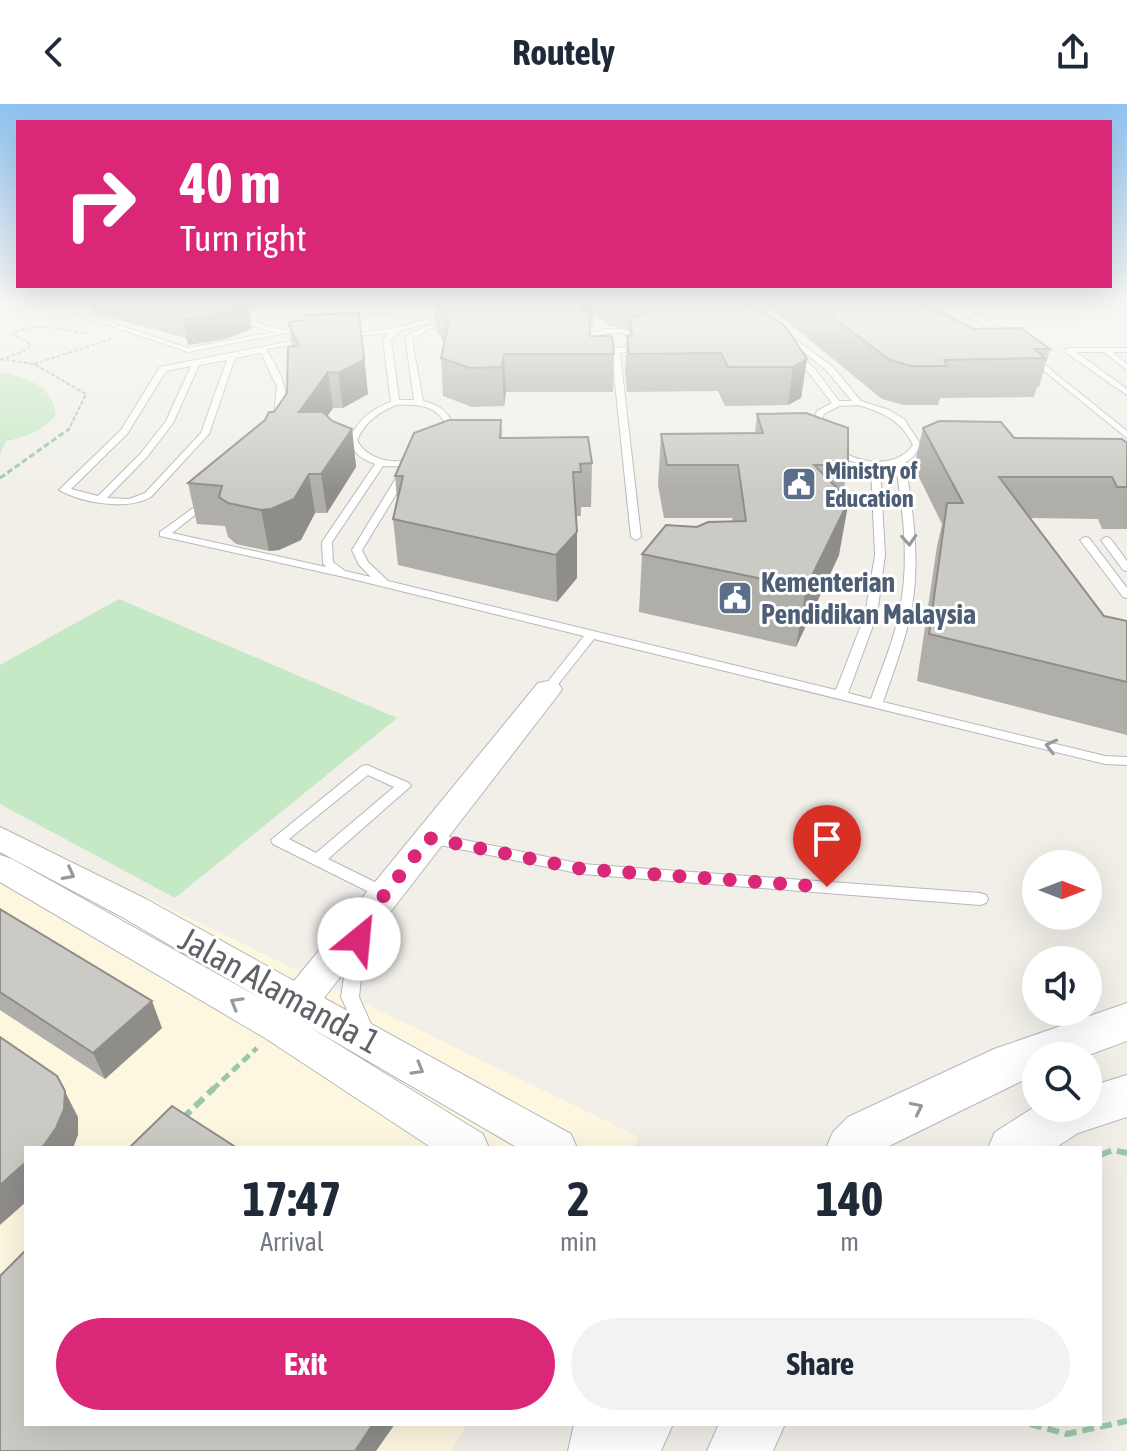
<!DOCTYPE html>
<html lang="en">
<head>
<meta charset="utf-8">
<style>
  body { margin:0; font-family:"Asap Condensed",sans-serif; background:#f2f2f3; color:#1f2937; height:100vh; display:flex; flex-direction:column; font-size:30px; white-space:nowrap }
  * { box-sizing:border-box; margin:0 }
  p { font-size:26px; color:#747a83 }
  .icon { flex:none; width:44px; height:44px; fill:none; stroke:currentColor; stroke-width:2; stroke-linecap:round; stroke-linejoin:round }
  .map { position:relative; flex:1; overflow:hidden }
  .sheet { position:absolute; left:24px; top:1042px; width:1078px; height:280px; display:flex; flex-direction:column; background:#fff; border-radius:0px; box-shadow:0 8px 32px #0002 }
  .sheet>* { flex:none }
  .banner { position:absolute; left:16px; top:16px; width:1096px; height:168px; border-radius:0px; box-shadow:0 8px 32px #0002; background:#db2777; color:#fff; overflow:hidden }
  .needle { width:52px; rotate:90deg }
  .buttons { position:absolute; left:1022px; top:746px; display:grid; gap:16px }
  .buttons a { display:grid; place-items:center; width:80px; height:80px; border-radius:50%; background:#fff; box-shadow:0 8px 32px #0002; font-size:40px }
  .pin { position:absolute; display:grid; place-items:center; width:68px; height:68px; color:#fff; margin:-82px -34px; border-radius:50% 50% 50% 0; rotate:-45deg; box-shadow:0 0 8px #0007 }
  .pin .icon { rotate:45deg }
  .me { position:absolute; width:88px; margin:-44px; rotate:28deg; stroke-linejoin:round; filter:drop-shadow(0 0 6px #0008) }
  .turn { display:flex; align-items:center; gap:28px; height:168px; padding:0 32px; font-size:36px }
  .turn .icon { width:104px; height:104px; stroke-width:2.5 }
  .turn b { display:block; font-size:56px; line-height:68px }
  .eta { display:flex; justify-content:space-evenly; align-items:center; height:136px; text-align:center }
  .eta b { font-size:48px; font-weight:700; line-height:56px }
  .button { display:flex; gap:16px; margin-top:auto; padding:16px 32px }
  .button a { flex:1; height:92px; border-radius:48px; background:#db2777; color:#fff; font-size:32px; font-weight:700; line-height:92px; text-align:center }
  .button a+a { background:#f2f2f3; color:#1f2937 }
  header { display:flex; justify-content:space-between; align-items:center; height:104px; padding:0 32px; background:#fff; font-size:36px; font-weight:700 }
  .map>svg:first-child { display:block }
  .commercial { fill:#fef7e0 }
  .green { fill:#c5e8c5 }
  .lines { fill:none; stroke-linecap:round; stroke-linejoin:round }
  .service-casing { stroke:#b5b8bc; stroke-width:2 }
  .minor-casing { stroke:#b5b8bc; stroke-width:2 }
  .tertiary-casing { stroke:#b5b8bc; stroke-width:2 }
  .path-far3 { stroke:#9cc7a9; stroke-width:2; stroke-dasharray:4 2; stroke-linecap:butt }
  .path-far2 { stroke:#9cc7a9; stroke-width:3; stroke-dasharray:6 3; stroke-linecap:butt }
  .path-far1 { stroke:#9cc7a9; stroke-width:5; stroke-dasharray:9 5; stroke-linecap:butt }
  .path { stroke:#9cc7a9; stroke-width:6; stroke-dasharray:12 6; stroke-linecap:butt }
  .service { fill:#fff; fill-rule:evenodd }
  .minor { fill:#fff; fill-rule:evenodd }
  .tertiary { fill:#fff; fill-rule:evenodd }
  .wall { fill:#afaea9 }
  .shaded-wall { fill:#8f8d8a }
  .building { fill:#cccac5; stroke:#8f8d8a; stroke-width:2 }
  .oneway { stroke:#979a9d }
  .route { stroke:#db2777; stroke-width:14; stroke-dasharray:0 25.2 }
  .labels { text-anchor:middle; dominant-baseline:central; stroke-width:6; stroke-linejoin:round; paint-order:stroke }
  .far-service-label { font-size:24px; font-weight:bold; fill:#4e5e75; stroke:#fff; text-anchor:start }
  .service-label { font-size:28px; font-weight:bold; fill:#4e5e75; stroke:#fff; text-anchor:start }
  .near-street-label { font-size:34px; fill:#5f6368; stroke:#fff }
</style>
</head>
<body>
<header><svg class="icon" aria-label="back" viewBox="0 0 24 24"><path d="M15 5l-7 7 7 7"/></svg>Routely<svg class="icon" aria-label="share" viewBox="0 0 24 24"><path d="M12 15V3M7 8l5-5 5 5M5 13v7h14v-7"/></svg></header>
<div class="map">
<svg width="1127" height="1347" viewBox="0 0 1127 1347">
  <rect width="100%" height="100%" fill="#f1efe8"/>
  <path class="commercial" d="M0 722 639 1033 633 1044H26V1320H467L451 1347H0Z"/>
  <g class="green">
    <path d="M0 268C26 274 53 281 56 311 42 327 26 333 6 337L0 351Z"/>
    <path d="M119 495 397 614 175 794 0 700V561Z"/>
  </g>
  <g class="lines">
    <g class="service-casing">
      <g id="service">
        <path d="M45 198H63L0 208V204Z"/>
        <path d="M97 198H105L85 210 188 244 274 228 234 216 236 213 283 226 308 222 312 224 188 248 76 210Z"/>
        <path d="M409 198H420L343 220 338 219Z"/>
        <path d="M938 198C958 198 995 221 1011 234L1004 236 986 222Z"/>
        <path d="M429 215 431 218 398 228 391 236 399 296H414L405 233 422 224 455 216V218L426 226 412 236 423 297C437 300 446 306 453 319 447 355 416 364 383 362L332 438 333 458 345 467 371 473 359 461 352 446 401 366 406 363 411 366 362 446 368 458 388 477 836 586 865 511 875 451 871 362C843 357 822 347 812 320L817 307 832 299 809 269 789 251V247H795L815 265 839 297H852L827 267 777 226 779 223 833 263 861 297 889 306 904 315 921 341 913 353 905 359C913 406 920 455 912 502 906 535 894 566 883 598L1105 652 1127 653V661L1105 660 594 535 552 588 548 589 542 585 584 532 344 473 160 432V428L207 394 212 397 210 399 172 429 326 463 323 459 322 438 375 360C361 355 355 350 349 336 358 316 370 306 391 298L383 236 389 229 344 233 340 231 395 224ZM396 301C415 300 435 300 445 319 444 325 443 332 440 338 422 364 370 364 357 336 366 317 378 309 396 301ZM858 301C883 308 902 317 913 341 894 368 849 359 829 337 824 332 823 326 820 320L824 310 839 302ZM896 362C903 407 909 454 901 499 896 532 882 563 871 595L848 589 877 511 885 451 880 363Z"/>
        <path d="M606 225H621L646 231 649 239 634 247 620 249 641 433 636 436 631 433 612 249 598 246 582 239 584 231ZM607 229H621L640 234 641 238C624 247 607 245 590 238V234Z"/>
        <path d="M307 234 310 238 266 245C280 269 292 286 281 314L274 312 277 283 261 249 235 254 209 330 151 393C127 407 83 399 59 386L121 326 160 263ZM227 256 201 329 145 389 129 395 107 394 147 353 173 319 199 261ZM191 262 166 317 141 349 98 392 71 385 127 330 166 267Z"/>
        <path d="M1068 244H1127V248H1113L1127 260V266L1104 248H1076L1127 285V291L1065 248 1064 246Z"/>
        <path d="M1030 249 1127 327V334L1027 253 1026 251Z"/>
        <path d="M1085 433 1089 434 1127 484V494L1123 493 1080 436Z"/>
        <path d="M1106 433 1110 434 1127 457V467L1123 466 1101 436Z"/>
        <path d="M367 661 409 679 411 682 328 755 391 786 393 790 391 794 385 796 273 740 271 736 362 662ZM368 671 394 683 316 749 289 735Z"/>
        <path d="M430 729 582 760 980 789 986 791 988 795 986 799 980 801 582 770 425 738 423 734Z"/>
        <path d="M357 834 363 836 365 840 359 893 374 927 371 932 365 934 359 932 341 893 349 840 351 836Z"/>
      </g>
    </g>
    <g class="minor-casing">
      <path id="minor" d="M548 577 558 579 562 585 558 591 324 894 571 1030 577 1044H518L308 922 483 1030 489 1044H432L265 934 0 778V751L12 755 267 898 122 813 0 748V723L146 795 294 877 538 579Z"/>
    </g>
    <g class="tertiary-casing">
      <g id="tertiary">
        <path d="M1127 899V937L1086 952H1036V970L885 1044H826L833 1028 848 1013 994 945Z"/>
        <path d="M1127 971V1013L1078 1029 1055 1044H988L995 1028 1036 1002 1088 1004V983Z"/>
        <path d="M574 1320H673L661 1347H568Z"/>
        <path d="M719 1320H785L773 1347H707Z"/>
      </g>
    </g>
    <g class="path-far3">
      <path d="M6 254 26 246 31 240 12 230C36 217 61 227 87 229"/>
      <path d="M0 255 34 260 86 290 68 327"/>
      <path d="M34 260 111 235"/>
    </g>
    <path class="path-far2" d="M0 374 69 325"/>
    <path class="path-far1" d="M212 986 257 944"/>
    <g class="path">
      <path d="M182 1015 214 984"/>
      <path d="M1100 1051 1113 1046 1127 1049"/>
      <path d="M1030 1320 1067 1330 1127 1317"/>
    </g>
    <use href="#service" class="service"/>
    <use href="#minor" class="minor"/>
    <use href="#tertiary" class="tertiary"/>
  </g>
  <g class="wall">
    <path d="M90 198H239L248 201 252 225 225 235 188 241 186 234 93 209Z"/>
    <path d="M434 198H747L807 255 801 294 788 301 725 302 718 287 627 288 625 269 627 232H629V226L609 222 594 209 593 223H589L590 232 614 250 613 288H506L504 302 472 303 443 292 441 254 444 239 436 226Z"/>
    <path d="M763 198H922L974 225 1050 245 1039 283H1037L1034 293 940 294 938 301H904L882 295Z"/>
    <path d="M288 218 368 290 343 304H333L327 312 332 317 352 325 356 363 327 409H315L301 436 279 446 269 447 236 440 228 433 225 422 197 420 188 379 274 308 287 289 292 242Z"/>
    <path d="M757 310 848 361 843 390 839 451 796 543 639 508 642 450 697 423 733 417 732 414H664L658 381 661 330 755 329Z"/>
    <path d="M501 316 502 334 592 359 591 403H581V412H576L577 474 557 498 398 461 393 415 397 396 395 372Z"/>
    <path d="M923 324 1014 334 1127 339V425H1102L1098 415 1030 414 1104 512 1127 517V631L917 577 937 442 942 420 914 363Z"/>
    <path d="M0 805 162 924 105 975 0 906Z"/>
  </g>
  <g class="shaded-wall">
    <path d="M581 198H587V227L580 205Z"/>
    <path d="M248 201 252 225 225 235 188 241 182 215Z"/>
    <path d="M363 241 368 290 343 304 338 269Z"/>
    <path d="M504 250 506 288 504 302 502 263Z"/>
    <path d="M807 255 801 294 788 301 793 263Z"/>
    <path d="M328 268 333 304 305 345 299 308Z"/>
    <path d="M352 325 356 363 327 409 321 370Z"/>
    <path d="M309 370 315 409 301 436 279 446 269 447 261 406Z"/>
    <path d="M849 396 839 451 796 543 806 484Z"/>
    <path d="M577 428V474L557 498 556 451Z"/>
    <path d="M152 897 162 924 105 975 93 949Z"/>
    <path d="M57 972 78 1013V1031L73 1044H42Z"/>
    <path d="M26 1058V1098L0 1121V1081Z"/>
    <path d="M373 1320H395L376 1347H355Z"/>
  </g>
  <g class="building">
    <path d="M137 198H239L248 201 220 210 182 215 181 209Z"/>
    <path d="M438 198H581L580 205 589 210 590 232H612L614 250H504L502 263 470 264 441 254 449 215Z"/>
    <path d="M651 198H747L785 222 807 255 793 263H728L721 249 629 250 627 232H632L630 215 652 206Z"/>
    <path d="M812 198H922L974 225 1021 224 1050 245H1035L1045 254 944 256 947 262H912L890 256Z"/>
    <path d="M359 209 364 256 338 269 328 268 299 308H323L332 317 352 325 321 370H309L294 395 271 405 261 406 228 399 219 393 222 382 188 379 265 316 269 308H274L287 289 288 243 299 242 288 218 306 216 305 211Z"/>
    <path d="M806 309 848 324V361H814L849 396 806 484 642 450 666 421 697 423 708 418 746 417 738 361H667L661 330 763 329 757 310Z"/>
    <path d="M449 316H501L500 334 588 333 592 359 580 360 581 368H573L577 428 556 451 393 415 403 372H395L414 329Z"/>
    <path d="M939 317 1001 318 1014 334 1122 335 1127 339V383H1117L1112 373H999L1104 512 1127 517V578L929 530 947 399H963L923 324Z"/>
    <path d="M0 805 152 897 93 949 0 888Z"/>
    <path d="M0 933 57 972 65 987 64 1005 56 1024 42 1044H26V1058L0 1081Z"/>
    <path d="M172 1002 237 1044H129Z"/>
    <path d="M26 1146V1320H373L355 1347H0V1172Z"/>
  </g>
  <defs><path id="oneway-chevron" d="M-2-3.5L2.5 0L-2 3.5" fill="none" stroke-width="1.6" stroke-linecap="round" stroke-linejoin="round" transform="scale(2)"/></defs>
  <g class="oneway">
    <use href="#oneway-chevron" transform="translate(909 436) rotate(86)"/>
    <use href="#oneway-chevron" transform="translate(1051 642) rotate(-166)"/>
    <use href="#oneway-chevron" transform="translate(69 770) rotate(28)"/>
    <use href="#oneway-chevron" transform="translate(236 899) rotate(-150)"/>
    <use href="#oneway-chevron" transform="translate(418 965) rotate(30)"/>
    <use href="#oneway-chevron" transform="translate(917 1004) rotate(-26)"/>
  </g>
  <linearGradient id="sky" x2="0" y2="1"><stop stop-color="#8fc3f1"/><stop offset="0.51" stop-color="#f9f8f5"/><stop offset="1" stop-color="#f9f8f5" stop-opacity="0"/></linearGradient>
  <rect width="1127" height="387" fill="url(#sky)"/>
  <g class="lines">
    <path class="route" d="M359 835 364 817 429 734 582 765 827 783"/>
  </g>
  <defs>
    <g id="civic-square" transform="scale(1.8)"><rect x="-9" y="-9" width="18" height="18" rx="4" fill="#5c6f8a" stroke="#fff"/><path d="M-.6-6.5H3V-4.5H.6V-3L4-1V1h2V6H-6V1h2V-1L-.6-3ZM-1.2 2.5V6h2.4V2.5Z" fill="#fff"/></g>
  </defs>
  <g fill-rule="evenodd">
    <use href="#civic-square" x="799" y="380"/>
    <use href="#civic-square" x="735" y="494"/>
  </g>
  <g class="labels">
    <g class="far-service-label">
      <text x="825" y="366">Ministry of<tspan x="825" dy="28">Education</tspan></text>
    </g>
    <g class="service-label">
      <text x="761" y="478">Kementerian<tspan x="761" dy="32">Pendidikan Malaysia</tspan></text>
    </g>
    <g class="near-street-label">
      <text transform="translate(280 886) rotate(29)">Jalan Alamanda 1</text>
    </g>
  </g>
</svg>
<div class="buttons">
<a><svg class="needle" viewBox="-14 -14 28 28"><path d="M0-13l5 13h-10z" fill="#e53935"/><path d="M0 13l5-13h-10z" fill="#747a83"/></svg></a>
<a><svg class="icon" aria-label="sound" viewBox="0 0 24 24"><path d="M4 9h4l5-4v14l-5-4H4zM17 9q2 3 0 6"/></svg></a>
<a><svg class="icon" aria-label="search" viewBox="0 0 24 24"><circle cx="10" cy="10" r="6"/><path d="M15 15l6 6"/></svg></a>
</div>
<div class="pin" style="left:827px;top:783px;background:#d93025"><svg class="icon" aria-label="arrive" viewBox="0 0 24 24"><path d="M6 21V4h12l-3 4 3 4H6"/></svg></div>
<svg class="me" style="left:359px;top:835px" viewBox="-20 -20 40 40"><circle r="19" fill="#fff"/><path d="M0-13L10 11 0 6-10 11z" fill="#db2777"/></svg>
<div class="banner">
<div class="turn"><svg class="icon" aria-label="right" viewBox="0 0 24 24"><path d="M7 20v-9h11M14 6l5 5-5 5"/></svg><div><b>40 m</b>Turn right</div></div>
</div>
<section class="sheet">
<div class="eta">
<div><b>17:47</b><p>Arrival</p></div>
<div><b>2</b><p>min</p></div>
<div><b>140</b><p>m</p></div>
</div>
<div class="button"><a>Exit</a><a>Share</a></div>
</section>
</div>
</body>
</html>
